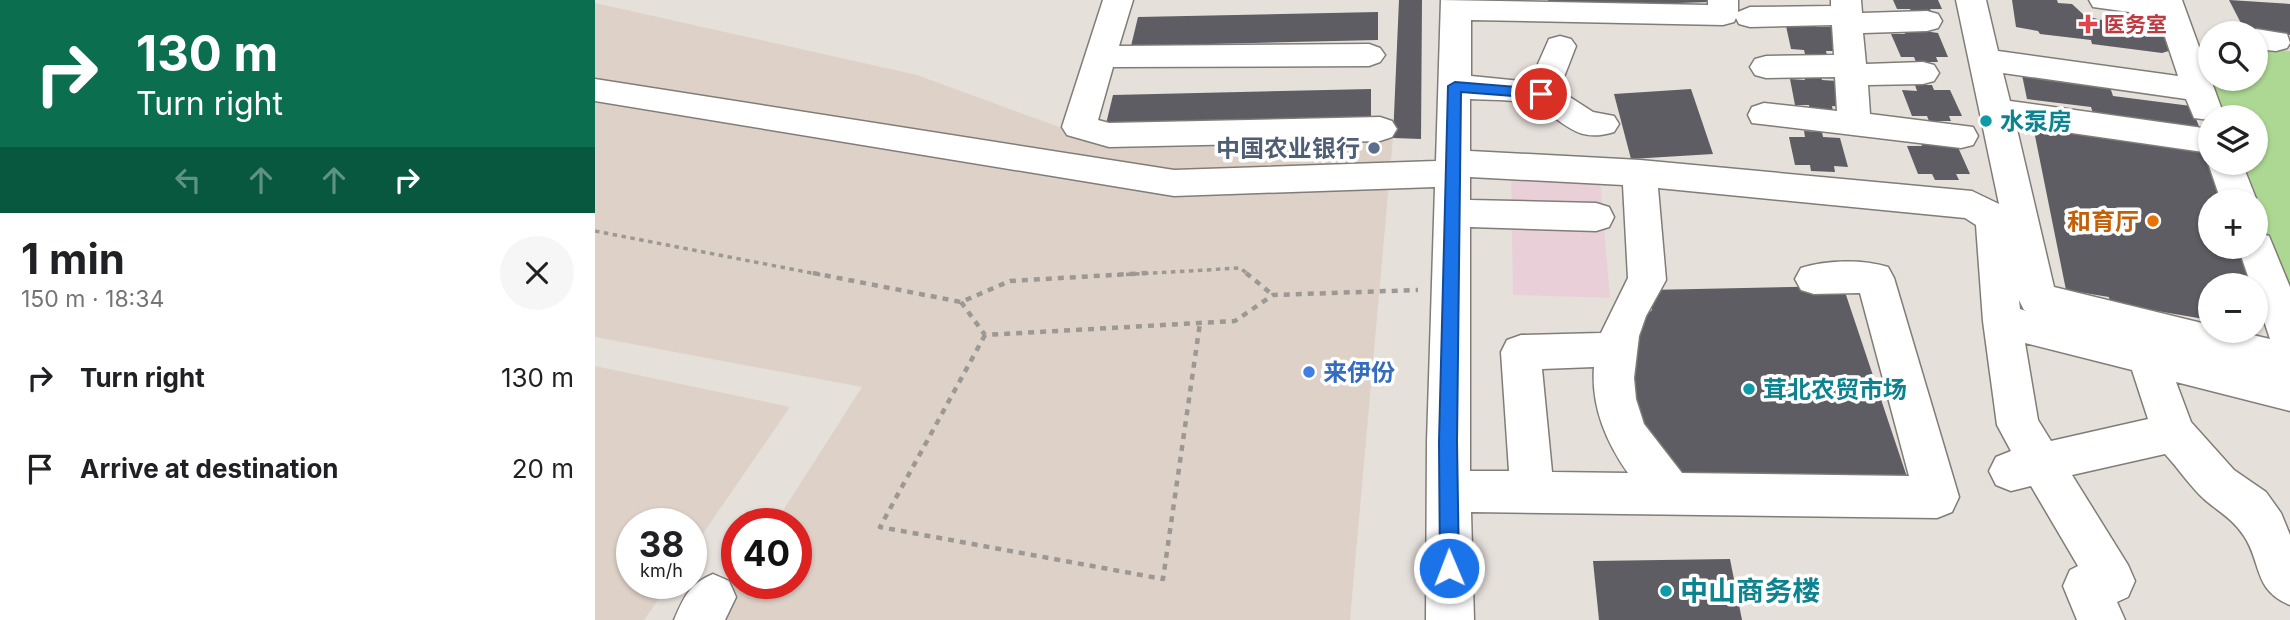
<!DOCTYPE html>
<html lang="en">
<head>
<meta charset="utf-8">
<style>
  body { margin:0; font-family:Inter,"Noto Sans SC",sans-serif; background:#f6f6f6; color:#202124; height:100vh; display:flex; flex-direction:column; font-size:26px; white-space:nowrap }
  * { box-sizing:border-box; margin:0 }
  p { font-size:23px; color:#757577 }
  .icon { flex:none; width:38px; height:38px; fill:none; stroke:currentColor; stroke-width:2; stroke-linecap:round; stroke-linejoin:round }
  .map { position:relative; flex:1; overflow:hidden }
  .side { display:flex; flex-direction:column; background:#fff; width:595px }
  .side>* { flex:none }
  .hud { background:#0b6e4f; color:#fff; overflow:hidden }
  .tools { position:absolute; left:1603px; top:21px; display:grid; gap:14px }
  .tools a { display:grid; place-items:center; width:70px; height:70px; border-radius:50%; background:#fff; box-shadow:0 2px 5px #0004; font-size:35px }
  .speed { position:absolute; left:21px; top:508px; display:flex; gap:14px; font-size:35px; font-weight:700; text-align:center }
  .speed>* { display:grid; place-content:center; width:91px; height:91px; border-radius:50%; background:#fff; box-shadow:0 2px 5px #0004; line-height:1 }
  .speed small { font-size:18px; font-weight:400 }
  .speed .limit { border:10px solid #d22; background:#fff; color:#111 }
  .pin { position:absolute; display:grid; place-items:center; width:60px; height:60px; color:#fff; margin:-30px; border:4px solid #fff; border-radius:50%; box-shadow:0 2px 7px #0007 }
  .me { position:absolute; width:77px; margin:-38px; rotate:359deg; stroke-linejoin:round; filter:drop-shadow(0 0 5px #0008) }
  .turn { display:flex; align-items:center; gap:24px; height:147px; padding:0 21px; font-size:32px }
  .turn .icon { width:91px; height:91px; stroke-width:2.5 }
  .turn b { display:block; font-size:49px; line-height:60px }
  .lanes { display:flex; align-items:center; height:66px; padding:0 21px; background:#0003; justify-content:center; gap:35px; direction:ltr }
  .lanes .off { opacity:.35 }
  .round { display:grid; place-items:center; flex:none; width:74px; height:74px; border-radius:37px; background:#f6f6f6 }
  .headline { display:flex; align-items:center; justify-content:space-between; height:119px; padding:0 21px }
  h1 { font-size:42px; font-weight:700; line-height:52px }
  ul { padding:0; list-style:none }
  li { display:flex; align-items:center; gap:21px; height:91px; padding:0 21px }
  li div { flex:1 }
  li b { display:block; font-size:26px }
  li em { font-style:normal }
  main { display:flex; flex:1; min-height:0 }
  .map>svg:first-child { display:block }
  .built { fill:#ded2c8 }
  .industrial { fill:#e9d0d8 }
  .green { fill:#add893 }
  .building { fill:#5e5d63 }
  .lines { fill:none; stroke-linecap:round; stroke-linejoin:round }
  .minor-casing { stroke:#817c77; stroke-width:3 }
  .path-far1 { stroke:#9c9894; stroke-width:3.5; stroke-dasharray:4.5 4.5; stroke-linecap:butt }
  .path { stroke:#9c9894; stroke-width:4.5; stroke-dasharray:6 6; stroke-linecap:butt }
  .minor { fill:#fff; fill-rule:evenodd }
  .route { fill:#1a73e8; stroke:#114b97; stroke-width:2 }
  .health-dot { fill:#e0444e; stroke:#fff; stroke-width:2.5 }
  .culture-dot { fill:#0f9aa8; stroke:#fff; stroke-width:2.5 }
  .service-dot { fill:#5c6f8a; stroke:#fff; stroke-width:2.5 }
  .food-dot { fill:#e8710a; stroke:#fff; stroke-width:2.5 }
  .shop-dot { fill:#3f7fe0; stroke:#fff; stroke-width:2.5 }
  .labels { text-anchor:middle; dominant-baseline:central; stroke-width:7; stroke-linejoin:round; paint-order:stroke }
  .far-health-label { font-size:21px; font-weight:bold; fill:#be3a42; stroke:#fff; text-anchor:start }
  .culture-label { font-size:24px; font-weight:bold; fill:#0d838f; stroke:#fff; text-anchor:start }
  .service-label { font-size:24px; font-weight:bold; fill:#4e5e75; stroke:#fff; text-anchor:end }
  .food-label { font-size:24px; font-weight:bold; fill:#c56008; stroke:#fff; text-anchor:end }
  .shop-label { font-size:24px; font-weight:bold; fill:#366cbe; stroke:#fff; text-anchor:start }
  .near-culture-label { font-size:28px; font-weight:bold; fill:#0d838f; stroke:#fff; text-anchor:start }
</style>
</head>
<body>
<main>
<section class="side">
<div class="hud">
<div class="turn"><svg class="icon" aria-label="right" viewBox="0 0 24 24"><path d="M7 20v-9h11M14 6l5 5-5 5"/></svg><div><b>130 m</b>Turn right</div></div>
<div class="lanes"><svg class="icon off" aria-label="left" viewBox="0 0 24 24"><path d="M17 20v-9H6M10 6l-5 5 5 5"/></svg><svg class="icon off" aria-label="ahead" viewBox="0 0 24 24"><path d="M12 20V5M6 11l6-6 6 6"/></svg><svg class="icon off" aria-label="ahead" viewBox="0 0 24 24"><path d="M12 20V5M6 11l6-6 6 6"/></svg><svg class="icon" aria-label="right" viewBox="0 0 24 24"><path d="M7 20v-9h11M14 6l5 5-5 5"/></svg></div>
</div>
<div class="headline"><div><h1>1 min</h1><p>150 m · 18:34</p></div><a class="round"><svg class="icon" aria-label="close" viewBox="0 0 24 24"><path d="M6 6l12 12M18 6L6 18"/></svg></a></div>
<ul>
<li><svg class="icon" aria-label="right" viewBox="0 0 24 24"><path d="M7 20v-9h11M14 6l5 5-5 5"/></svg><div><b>Turn right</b></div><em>130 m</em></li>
<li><svg class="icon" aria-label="arrive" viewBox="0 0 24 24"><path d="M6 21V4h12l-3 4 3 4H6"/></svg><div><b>Arrive at destination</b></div><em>20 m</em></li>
</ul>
</section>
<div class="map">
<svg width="1695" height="620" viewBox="0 0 1695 620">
  <rect width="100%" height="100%" fill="#e6e0db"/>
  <g class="built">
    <path d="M0 3 322 75 508 143 798 138 755 620H118L142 583H201V523H180L267 387 0 337Z"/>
    <path d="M0 366 195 407 96 551V523H37V583H75L49 620H0Z"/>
  </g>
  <path class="industrial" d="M916 177 1005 179 1015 298 918 295Z"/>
  <path class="green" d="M1661 48 1695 51V304L1661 215V201H1655L1640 163H1661V117H1623C1615 98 1600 73 1615 56V79H1661Z"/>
  <g class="building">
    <path d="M804 0H827L826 139 798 138Z"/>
    <path d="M953 0H1114L1115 2 954 7Z"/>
    <path d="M1298 0H1343L1347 9H1335L1337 13H1317L1315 9H1302Z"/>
    <path d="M1417 0H1462L1463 3 1477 4 1490 16 1536 27 1543 28 1539 15 1570 18 1580 49 1567 53 1497 44 1496 40 1445 34 1443 31 1421 27Z"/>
    <path d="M1634 0 1695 4V35L1650 31Z"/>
    <path d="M783 12V40L536 46 543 17Z"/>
    <path d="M1204 22H1220L1221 27H1237L1243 51H1231L1232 55 1210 54 1209 50 1196 49 1191 26 1205 27Z"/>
    <path d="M1308 28 1343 33 1353 57H1341L1343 62H1321L1319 57H1306L1296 34H1310Z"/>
    <path d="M1208 74 1226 75 1227 80 1243 81 1250 107 1237 106 1238 111 1215 110 1214 105H1200L1195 79 1210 80Z"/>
    <path d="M1427 75 1515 87 1518 96 1596 106 1605 129 1500 120 1496 107 1432 99Z"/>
    <path d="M1320 85H1337L1339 90H1355L1367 116H1354L1356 121H1334L1332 116H1317L1307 90 1322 91Z"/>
    <path d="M776 89V122L510 128 518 95Z"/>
    <path d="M1096 89 1118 154 1036 159 1019 94Z"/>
    <path d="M1438 126 1615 151V163H1622L1635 201H1615V247H1651L1678 324 1661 321V285H1615V320L1515 303 1514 297 1471 290Z"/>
    <path d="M1209 131 1227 132 1228 137 1245 138 1253 167 1239 166 1240 172 1216 171 1215 165H1200L1194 137H1210Z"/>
    <path d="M1325 140 1362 145 1375 174H1361L1364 180H1340L1337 174H1323L1312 146H1327Z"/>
    <path d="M1248 286 1313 480 1083 486 1078 461 1054 447 1026 373 1049 317 1057 310 1053 290Z"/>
    <path d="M1135 559 1147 620H1004L998 561Z"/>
  </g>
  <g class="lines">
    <g class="minor-casing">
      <g id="minor">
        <path d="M508 0H538L524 46 774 44 785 48 790 55 785 62 774 66 518 67 503 120 514 123 785 117 797 121 802 129 797 137 785 141 514 147 472 135 467 127Z"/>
        <path d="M846 0 1113 5V0H1143V12L1155 7 1236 6V0H1266L1267 13 1332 11 1343 14 1347 21 1343 28 1332 31 1268 33 1271 64 1328 62 1339 65 1344 73 1339 81 1328 84 1273 85 1275 114 1378 127 1383 136 1378 145 1366 148 1157 123 1153 115 1157 107 1169 103 1242 111 1240 77 1171 78 1160 75 1155 67 1160 59 1171 56 1239 55 1237 25 1155 27 1144 24 1141 18 1139 22 1128 25 876 20V76L935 82 954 39 965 36 976 39 981 46 964 90 998 112 1019 116 1024 124 1019 132C980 144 971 121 940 106 926 99 892 100 875 99V151L1045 160 1377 191 1404 204 1361 0H1391L1403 51 1583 76 1563 16 1498 7 1494 0H1587L1627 110 1623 117H1615V120L1599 118 1591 99 1408 73 1415 101 1615 129V153L1421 125 1459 287 1615 325V331H1641L1675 339 1661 297V285H1656L1643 247H1661V232L1674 236 1695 287V411L1581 382 1596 422 1639 470 1671 492 1686 513 1695 535V605C1658 590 1667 563 1649 536 1638 519 1624 512 1609 499 1595 486 1583 468 1570 454L1477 475 1533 565 1540 581 1533 597 1522 602 1530 620H1482L1468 586 1475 570 1483 566 1436 486 1416 491 1401 485 1394 471 1401 457 1416 451 1402 425 1388 321 1381 225 1370 218 1063 188 1071 280 1051 316 1044 336 1039 378 1041 399 1049 424 1087 473 1314 476 1265 293 1219 294 1206 290 1200 279 1206 268C1231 260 1268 259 1293 267L1299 278 1364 497 1357 512 1342 518 876 512 879 620H831L832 442 840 187 579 196 0 101V79L579 170 841 161ZM875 177 1028 185 1033 278 1006 333 926 335 912 340 906 352 914 471H875V227L1001 231 1014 227 1019 217 1014 207 1001 203 875 200ZM1424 300 1429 310 1431 311 1425 309ZM1430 343 1537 370 1553 419 1456 441 1443 420ZM999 367C996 406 1011 442 1033 473L957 472 947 369Z"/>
        <path d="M1661 29 1692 34 1695 43 1692 48 1681 51 1661 49V33H1649Z"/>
        <path d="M1615 159V163H1647L1662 201 1661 203 1626 201 1613 163Z"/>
        <path d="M118 574 134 581 141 597 130 620H79C89 597 94 584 118 574Z"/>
      </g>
    </g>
    <g class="path-far1">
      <path d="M0 231 227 275"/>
      <path d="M522 275 645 268 654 275"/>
    </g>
    <g class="path">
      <path d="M218 273 366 302 415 281 552 273"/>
      <path d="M651 273 678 295"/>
      <path d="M366 302 390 335 640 321 678 295 823 290"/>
      <path d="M390 335 285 527 568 579 605 323"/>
    </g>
    <use href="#minor" class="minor"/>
  </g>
  <path class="route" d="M860 82 946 89 953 94 946 98 866 92 862 442 864 568 861 575 854 578 847 575 845 568 844 442 853 86Z"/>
  <path class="health-dot" d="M1489.5 13.5h7v7h7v7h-7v7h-7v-7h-7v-7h7z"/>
  <g class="culture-dot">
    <circle cx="1391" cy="121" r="7"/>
    <circle cx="1154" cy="389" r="7"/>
    <circle cx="1071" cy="591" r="7"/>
  </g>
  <circle class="service-dot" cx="779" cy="148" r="7"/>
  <circle class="food-dot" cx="1558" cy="221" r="7"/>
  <circle class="shop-dot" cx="714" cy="372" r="7"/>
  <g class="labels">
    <g class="far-health-label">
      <text x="1509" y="24">医务室</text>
    </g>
    <g class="culture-label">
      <text x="1405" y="121">水泵房</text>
      <text x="1168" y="389">茸北农贸市场</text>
    </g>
    <g class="service-label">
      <text x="765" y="148">中国农业银行</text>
    </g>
    <g class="food-label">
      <text x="1544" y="221">和育厅</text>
    </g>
    <g class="shop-label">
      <text x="728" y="372">来伊份</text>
    </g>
    <g class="near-culture-label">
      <text x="1085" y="591">中山商务楼</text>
    </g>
  </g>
</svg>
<div class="tools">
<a><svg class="icon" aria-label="search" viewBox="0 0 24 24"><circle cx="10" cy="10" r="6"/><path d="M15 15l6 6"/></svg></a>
<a><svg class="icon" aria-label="layers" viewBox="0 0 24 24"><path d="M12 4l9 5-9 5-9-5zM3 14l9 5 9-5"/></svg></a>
<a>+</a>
<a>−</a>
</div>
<div class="speed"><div>38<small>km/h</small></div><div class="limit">40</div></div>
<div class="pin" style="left:946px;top:94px;background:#d93025"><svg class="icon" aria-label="arrive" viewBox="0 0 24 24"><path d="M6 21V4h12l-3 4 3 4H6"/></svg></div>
<svg class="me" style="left:854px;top:568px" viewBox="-20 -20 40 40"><circle r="17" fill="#1a73e8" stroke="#fff" stroke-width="3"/><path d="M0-11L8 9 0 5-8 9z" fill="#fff"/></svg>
</div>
</main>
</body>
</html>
